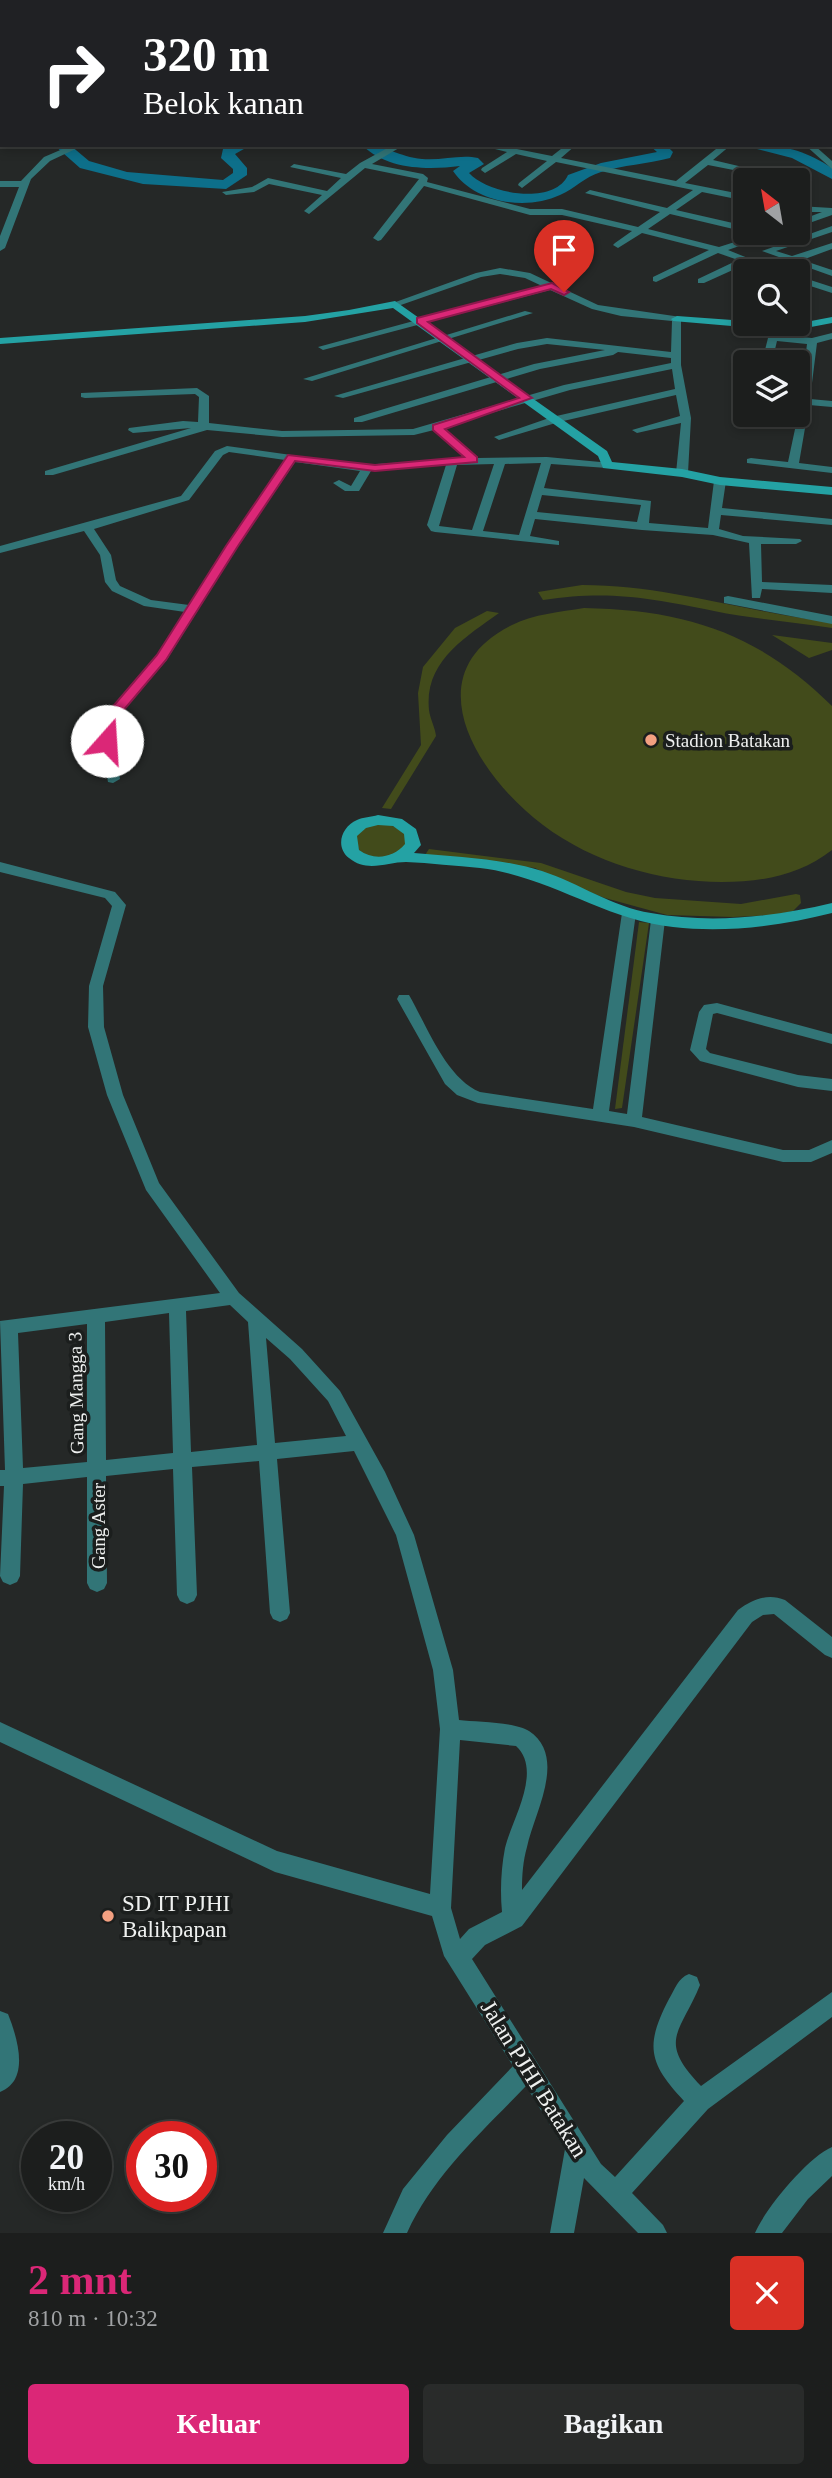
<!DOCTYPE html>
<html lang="id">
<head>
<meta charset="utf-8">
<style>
  body { margin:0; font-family:"Times New Roman",serif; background:#292b2a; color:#f1f3f6; height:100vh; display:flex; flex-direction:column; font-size:26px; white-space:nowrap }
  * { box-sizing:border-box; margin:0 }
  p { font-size:23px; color:#a0a2a4 }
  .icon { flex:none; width:38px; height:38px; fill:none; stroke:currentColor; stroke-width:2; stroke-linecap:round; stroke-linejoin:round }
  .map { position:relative; height:2233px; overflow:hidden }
  .side { display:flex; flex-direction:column; background:#1c1e1d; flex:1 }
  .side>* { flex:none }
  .guide { position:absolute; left:0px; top:0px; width:833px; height:147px; box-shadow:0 4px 10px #0003,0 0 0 2px #3a3c3b; background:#202124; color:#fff; overflow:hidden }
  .needle { width:46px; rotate:329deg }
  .buttons { position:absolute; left:733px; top:168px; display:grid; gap:14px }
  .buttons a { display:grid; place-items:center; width:77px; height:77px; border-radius:7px; background:#1c1e1d; box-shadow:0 4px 10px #0003,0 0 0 2px #3a3c3b; font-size:35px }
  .speed { position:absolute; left:21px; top:2121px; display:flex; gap:14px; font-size:35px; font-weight:700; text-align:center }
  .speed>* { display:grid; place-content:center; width:91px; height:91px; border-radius:50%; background:#1c1e1d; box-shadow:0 4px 10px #0003,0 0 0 2px #3a3c3b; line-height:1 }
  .speed small { font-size:18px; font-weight:400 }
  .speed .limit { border:10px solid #d22; background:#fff; color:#111 }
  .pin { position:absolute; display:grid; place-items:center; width:60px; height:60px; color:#fff; margin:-72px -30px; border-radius:50% 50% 50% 0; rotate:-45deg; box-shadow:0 0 7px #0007 }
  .pin .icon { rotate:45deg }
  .me { position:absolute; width:77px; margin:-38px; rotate:19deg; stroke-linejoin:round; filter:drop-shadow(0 0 5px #0008) }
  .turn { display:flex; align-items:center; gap:24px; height:147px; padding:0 28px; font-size:32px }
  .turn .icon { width:91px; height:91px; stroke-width:2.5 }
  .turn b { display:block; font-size:49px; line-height:60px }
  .round { display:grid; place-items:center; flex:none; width:74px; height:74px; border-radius:7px; background:#292b2a }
  .overview { display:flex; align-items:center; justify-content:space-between; height:119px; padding:0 28px }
  h1 { font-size:42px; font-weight:800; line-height:52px; color:#db2777 }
  .action { display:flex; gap:14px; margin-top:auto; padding:14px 28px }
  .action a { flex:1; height:80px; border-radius:7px; background:#db2777; color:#fff; font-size:28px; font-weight:800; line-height:80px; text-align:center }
  .action a+a { background:#292b2a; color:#f1f3f6 }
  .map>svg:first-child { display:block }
  .green { fill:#424b1b }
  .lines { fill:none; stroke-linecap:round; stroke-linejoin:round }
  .river { fill:#0d6f8a; fill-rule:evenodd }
  .street { fill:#327577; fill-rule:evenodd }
  .secondary { fill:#24a2a4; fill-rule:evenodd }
  .route { fill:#db2777; stroke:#8e194d; stroke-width:2 }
  .poi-dot { fill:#f3a081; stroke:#1b1e1d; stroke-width:2.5 }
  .labels { text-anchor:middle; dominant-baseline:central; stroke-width:7; stroke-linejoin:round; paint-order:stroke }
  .poi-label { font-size:19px; fill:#eef0ef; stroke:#1b1e1d; text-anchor:start }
  .street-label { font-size:19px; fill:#eef0ef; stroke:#1b1e1d }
  .near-poi-label { font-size:23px; fill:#eef0ef; stroke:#1b1e1d; text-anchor:start }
  .near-street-label { font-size:23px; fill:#eef0ef; stroke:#1b1e1d }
</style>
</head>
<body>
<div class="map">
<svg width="832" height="2233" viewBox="0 0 832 2233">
  <rect width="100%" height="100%" fill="#252827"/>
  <g class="green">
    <path d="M582 585C670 585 746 613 832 622V628C793 622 753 619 714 611 650 598 609 590 543 600L538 592Z"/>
    <path d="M584 608C686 610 758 633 832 706V850C800 875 762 882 722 882 660 882 593 863 543 825 480 778 411 675 512 625 534 614 560 612 584 608Z"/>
    <path d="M487 611 499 613C466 637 424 661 429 710 430 719 435 727 436 736L391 809 382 808 421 745 418 693 423 667 455 628Z"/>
    <path d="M772 635 832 643V650L809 658Z"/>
    <path d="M388 824 404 831 410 843 395 858 361 856 354 834 368 825Z"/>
    <path d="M429 849 541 863 626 892 655 898 741 904 796 894 800 895 801 903 793 911 775 915 733 917 667 915 605 898 563 882 535 868 427 856 425 855Z"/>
    <path d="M639 922 649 923 622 1108 615 1109Z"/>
  </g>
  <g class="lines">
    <g class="river">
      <rect x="0" y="66" width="2" height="13"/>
      <path d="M54 145H70L89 161 127 172 223 180 233 173V169L221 158 223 149 231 145H251L235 154 247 168V175L226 189 143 184 80 168Z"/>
      <path d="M362 145C386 145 399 157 422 159 441 161 460 154 478 158L484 164 469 173C488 194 554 206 568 175L601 163 657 152 649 145H666L673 152 670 158C647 164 623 165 601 172 584 177 576 188 560 195 526 211 475 203 453 171L460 166C428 170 387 170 362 145Z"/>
      <path d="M751 145C783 145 805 150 832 168V179L792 158 753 148Z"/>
    </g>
    <g class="street">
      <path d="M0 0 12 2 2 3Z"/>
      <path d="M59 0 74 2H61Z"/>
      <path d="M92 0H102L90 2Z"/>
      <path d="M321 0H333L319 2Z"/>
      <path d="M802 0H813L815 2H804Z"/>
      <rect x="831" y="6" width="1" height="4"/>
      <rect x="0" y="14" width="2" height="5"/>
      <rect x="0" y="32" width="2" height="4"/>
      <path d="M72 145H84L50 161 31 179 5 248 0 251V236L19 187H0V181H21L44 157Z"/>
      <path d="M393 145H404L372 164 423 174 428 178 427 182 530 209H562L638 227 660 212 585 193 590 190 667 208 693 190 556 162 522 188 518 185 519 183 547 161 516 154 485 173 481 170 482 168 507 152 479 145H497L552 156 566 145H576L561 158 676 181 721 145H731L713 160 764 172V176L708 165 685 183 746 195V201L702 192 676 210 746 226V232L670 214 648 229 719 247 763 233H776L728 250 780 271H767L746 264 704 283H698V279L738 260 718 253 656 282 653 281V277L709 250 642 233 618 248 613 245 615 243 632 231 562 215H530L424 186 381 240 378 241 373 238 419 179 365 168 309 214 304 211 322 195 269 184 254 192 226 195 222 192 252 187 268 178 327 191 341 178 290 167 294 164 346 174 360 163Z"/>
      <path d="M805 145H814L832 161V169Z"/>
      <path d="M798 206 832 208V215L798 227V221L822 212H798Z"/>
      <path d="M832 226V232L776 251 792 256 832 243V249L802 260 832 270V276L762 251Z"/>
      <path d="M500 268 530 273 598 305 681 317V365L691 418 688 473 682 476 676 473 681 423 637 433 632 430 680 416 676 395 559 422 499 440 494 437 552 417 675 389 672 369 570 390 443 427 477 458 547 457 611 463 612 465 607 468 551 464 544 488 651 501 649 523 708 528 714 481 720 478 726 481 722 508 832 519V525L721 515 719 529 743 536 800 539 802 541 796 544H761L762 582 832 585V593L762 589 760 598H752L749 543 713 535 642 530 535 519 530 536 559 541V545L435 532 431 531 427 525 446 465 371 471 359 491H345L333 483 339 480 351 486 360 471 295 462 238 546 166 661 121 712 114 741 120 779 113 783 108 782 100 741 109 711 157 656 185 612 144 606 112 591 105 582 100 555 84 531 0 553V546L181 496 215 451 227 446 362 465 465 458 434 430 414 435 282 437 207 430 53 475H45V471L191 428 133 433 128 430 129 428 183 421 198 422 199 397 195 394 85 398 81 397V393L197 388 209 396V423L282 431 413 429 564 385 671 363V358L618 352 613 355 540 369 362 422H354V418L534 364 605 350 547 344 518 349 343 398 334 396 517 343 547 338 671 352 672 321 621 316 592 309 550 290 323 350 318 347 542 286 525 278 500 274 481 277 398 306 390 304 476 273ZM229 452 285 460 189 605 151 600 120 586 116 580 111 555 94 529 189 500 223 455ZM541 463 519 535 483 531 505 464ZM494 464 472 530 439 526 457 465ZM542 495 641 505 637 522 537 512Z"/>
      <path d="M798 276 832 287V293L798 282Z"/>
      <path d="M525 311 533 313 312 381 303 379Z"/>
      <path d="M832 333V339L817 343 810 399 832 401V407L809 405 799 463 832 467V473L747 463V459L751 458 788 462 798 415V398H800L807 344 777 341 772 362H762L768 338 773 335 812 338Z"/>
      <path d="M728 596 832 616V624L724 603V597Z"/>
      <path d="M0 862 115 892 126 905 103 986 104 1027 123 1095 159 1183 239 1293 302 1349 340 1391 385 1472 414 1535 453 1670 459 1720C476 1722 516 1722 529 1731 568 1757 534 1813 527 1847 523 1861 522 1875 522 1890L738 1610C753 1599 768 1593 785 1600L832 1637V1658L825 1655 774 1614 763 1615 752 1622 522 1926 485 1945 472 1959 601 2164 615 2177 684 2101C648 2063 645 2045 669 1999 675 1989 678 1978 689 1974L697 1977 700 1985C680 2034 657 2040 701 2086L832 1992V2017L708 2109 632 2193 663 2225 667 2233H638L584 2178 574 2233H550L565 2149 526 2086C483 2131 433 2175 407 2233H383L403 2189 447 2135 513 2066 444 1956 432 1916 275 1872 0 1742V1722L277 1851 430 1894 440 1729 433 1670 396 1535 354 1451 277 1459 290 1613 287 1619 280 1622 273 1619 270 1613 259 1461 192 1467 197 1595 194 1601 187 1604 180 1601 177 1595 173 1469 106 1476 107 1583 104 1589 97 1592 90 1589 87 1583V1477L23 1484 20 1576 17 1582 10 1585 3 1582 0 1576 4 1486H0V1470H5L0 1321 220 1293 146 1190 107 1095 88 1027 89 986 112 906 105 898 0 872ZM230 1305 248 1322 257 1445 191 1452 186 1311ZM169 1313 173 1453 106 1460 105 1322ZM87 1324V1462L23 1468 18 1333ZM266 1338 290 1359 328 1401 346 1436 275 1443ZM460 1740 516 1746C543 1771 512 1819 505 1848 501 1869 500 1891 502 1912L469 1929 460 1939 451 1908Z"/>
      <path d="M629 908 636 913 609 1111 627 1114 651 920 658 915 665 920 642 1117 783 1150H809L832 1140V1153L811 1162H783L634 1127 478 1103 457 1095 445 1084 397 999 399 995H409C427 1026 446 1078 480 1092L593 1109 622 913Z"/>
      <path d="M717 1003 832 1034V1044L717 1013 713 1014 706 1049 710 1053 798 1075 832 1079V1091L798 1087 700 1061 690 1050 699 1012 704 1005Z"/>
      <path d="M0 2011 8 2014C17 2037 31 2080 0 2092Z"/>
      <path d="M832 2147V2176L808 2199 782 2233H755C765 2209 808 2157 832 2147Z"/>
    </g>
    <g class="secondary">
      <path d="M395 301 607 451 612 462 682 469 720 477 832 487V495L720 485 682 477 603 468 598 456 393 308 305 322 0 344V338L305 316 349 310Z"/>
      <path d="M677 316 746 321V324L790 325 832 317V323L790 331 673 321 671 319Z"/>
      <path d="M378 815 402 819 416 829 421 845 414 853C457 857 500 858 542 871 579 883 612 907 651 913 711 924 773 917 832 903V913C781 926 726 933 673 927 605 920 549 876 480 868 456 866 430 863 406 862 387 862 367 873 349 858 335 847 341 827 357 820 363 817 371 817 378 815ZM378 825 393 826 404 834 405 844C393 858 374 861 359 850L357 836 366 828Z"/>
    </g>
  </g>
  <path class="route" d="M552 283 569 292 564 295 551 289 428 322 532 398 445 429 477 457V462L375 471 295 461 238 546 166 660 122 712 111 743H102L100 741 109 711 157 655 226 546 288 455 375 465 464 457 433 430V425L519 398 417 323V318Z"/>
  <g class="poi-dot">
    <circle cx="651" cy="740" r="7"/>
    <circle cx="108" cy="1916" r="7"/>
  </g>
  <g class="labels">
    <g class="poi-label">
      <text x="665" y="740">Stadion Batakan</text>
    </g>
    <g class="street-label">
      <text transform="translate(76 1393) rotate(-91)">Gang Mangga 3</text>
      <text transform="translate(98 1526) rotate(-90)">Gang Aster</text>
    </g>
    <g class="near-poi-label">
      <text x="122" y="1903">SD IT PJHI<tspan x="122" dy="26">Balikpapan</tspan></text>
    </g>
    <g class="near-street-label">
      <text transform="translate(534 2079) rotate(58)">Jalan PJHI Batakan</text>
    </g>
  </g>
</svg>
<div class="buttons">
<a><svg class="needle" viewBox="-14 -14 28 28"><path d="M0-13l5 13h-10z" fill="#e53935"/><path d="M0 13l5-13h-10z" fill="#a0a2a4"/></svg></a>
<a><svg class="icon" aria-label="search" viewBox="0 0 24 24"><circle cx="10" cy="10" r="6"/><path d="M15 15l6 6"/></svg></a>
<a><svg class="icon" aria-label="layers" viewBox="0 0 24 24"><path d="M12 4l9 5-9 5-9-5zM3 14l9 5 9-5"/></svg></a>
</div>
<div class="speed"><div>20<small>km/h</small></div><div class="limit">30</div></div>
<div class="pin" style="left:564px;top:292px;background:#d93025"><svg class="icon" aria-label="arrive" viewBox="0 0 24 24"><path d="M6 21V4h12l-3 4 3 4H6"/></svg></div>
<svg class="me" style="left:107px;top:741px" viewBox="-20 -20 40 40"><circle r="19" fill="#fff"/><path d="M0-13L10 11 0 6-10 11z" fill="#db2777"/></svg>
<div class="guide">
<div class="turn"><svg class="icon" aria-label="right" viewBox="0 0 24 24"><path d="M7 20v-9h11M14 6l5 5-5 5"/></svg><div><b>320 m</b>Belok kanan</div></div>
</div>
</div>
<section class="side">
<div class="overview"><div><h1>2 mnt</h1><p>810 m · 10:32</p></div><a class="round" style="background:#d93025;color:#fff"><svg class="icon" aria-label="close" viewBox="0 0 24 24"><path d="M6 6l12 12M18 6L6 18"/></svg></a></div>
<div class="action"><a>Keluar</a><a>Bagikan</a></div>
</section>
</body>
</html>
